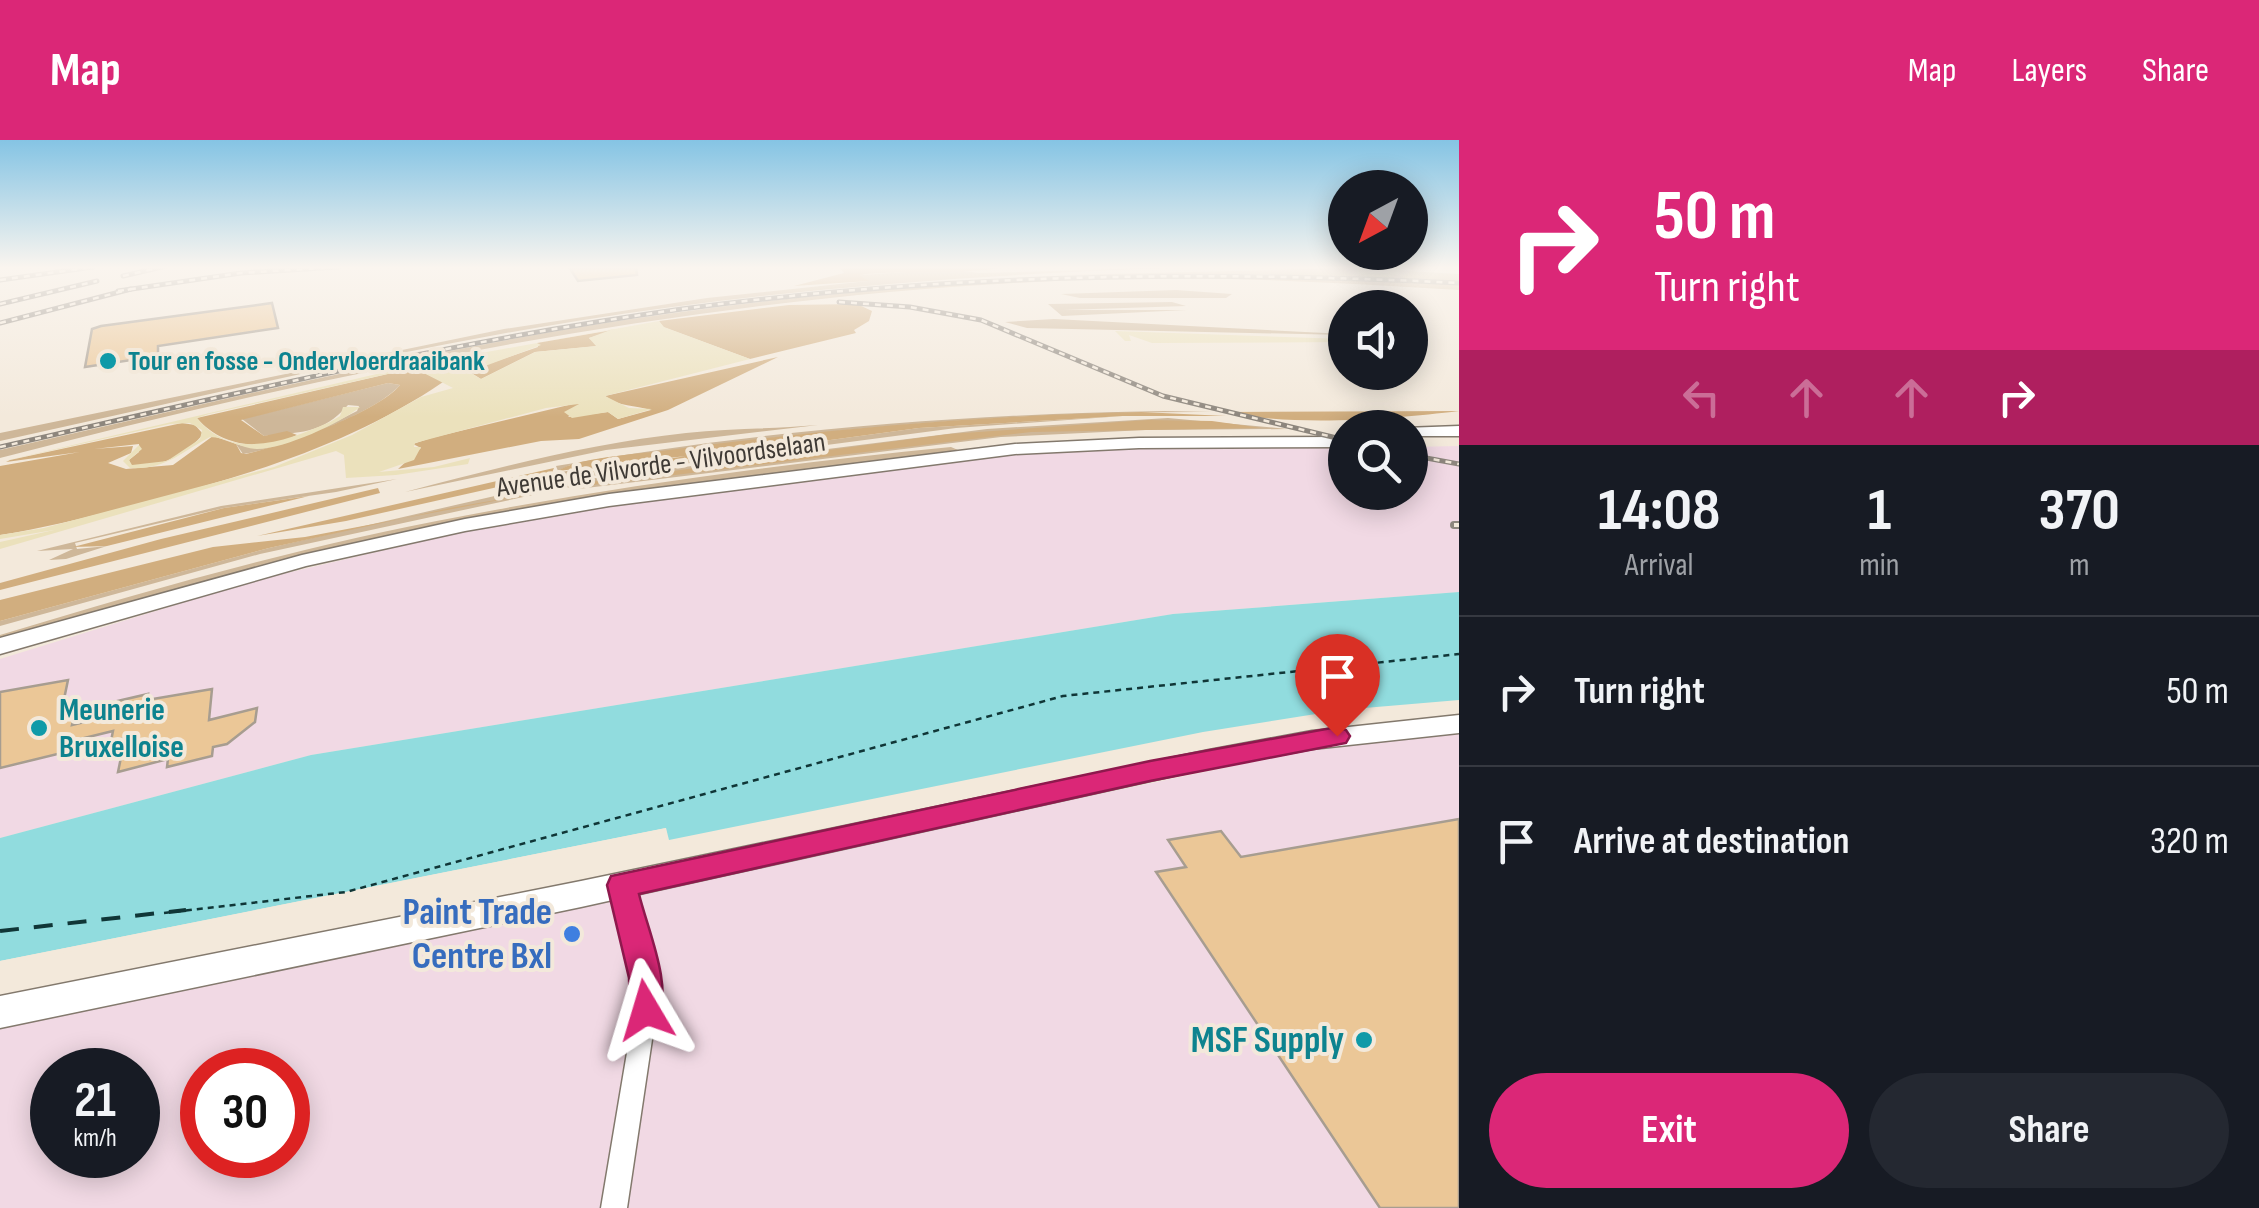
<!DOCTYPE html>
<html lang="en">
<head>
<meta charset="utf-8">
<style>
  body { margin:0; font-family:"Sofia Sans Condensed",sans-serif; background:#242831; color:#f1f3f6; height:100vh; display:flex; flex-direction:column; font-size:38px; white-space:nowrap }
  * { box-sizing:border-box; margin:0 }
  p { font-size:32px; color:#9ea1a6 }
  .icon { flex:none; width:55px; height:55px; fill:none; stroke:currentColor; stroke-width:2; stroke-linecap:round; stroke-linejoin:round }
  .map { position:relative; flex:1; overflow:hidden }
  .details { display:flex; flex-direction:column; background:#171b24; width:800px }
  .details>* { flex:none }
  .guide { background:#db2777; color:#fff; overflow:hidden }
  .needle { width:65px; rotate:221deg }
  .buttons { position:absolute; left:1328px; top:30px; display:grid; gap:20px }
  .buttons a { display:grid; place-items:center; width:100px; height:100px; border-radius:50%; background:#171b24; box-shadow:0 5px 25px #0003; font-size:50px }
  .speed { position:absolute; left:30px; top:908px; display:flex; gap:20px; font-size:50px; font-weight:700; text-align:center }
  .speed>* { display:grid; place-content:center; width:130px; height:130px; border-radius:50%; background:#171b24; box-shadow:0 5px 25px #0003; line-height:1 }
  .speed small { font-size:25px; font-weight:400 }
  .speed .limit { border:15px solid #d22; background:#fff; color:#111 }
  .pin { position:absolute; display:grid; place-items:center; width:85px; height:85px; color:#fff; margin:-102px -42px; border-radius:50% 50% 50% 0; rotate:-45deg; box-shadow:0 0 10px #0007 }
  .pin .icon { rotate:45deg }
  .me { position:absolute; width:110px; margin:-55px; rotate:353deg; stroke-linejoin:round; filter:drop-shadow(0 0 8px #0008) }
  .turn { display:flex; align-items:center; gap:35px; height:210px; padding:0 30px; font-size:45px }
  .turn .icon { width:130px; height:130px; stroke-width:2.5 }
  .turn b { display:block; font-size:70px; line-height:85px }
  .lanes { display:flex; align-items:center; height:95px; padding:0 30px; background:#0003; justify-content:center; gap:50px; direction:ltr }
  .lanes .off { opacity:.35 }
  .eta { display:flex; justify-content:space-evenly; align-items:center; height:170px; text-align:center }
  .eta b { font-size:60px; font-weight:700; line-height:70px }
  .button { display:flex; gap:20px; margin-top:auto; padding:20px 30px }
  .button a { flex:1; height:115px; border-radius:60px; background:#db2777; color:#fff; font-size:40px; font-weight:700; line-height:115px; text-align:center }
  .button a+a { background:#242831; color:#f1f3f6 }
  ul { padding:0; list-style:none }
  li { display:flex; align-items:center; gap:30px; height:150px; padding:0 30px; border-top:2px solid #363941 }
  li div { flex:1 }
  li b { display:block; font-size:38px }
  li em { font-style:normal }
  header { display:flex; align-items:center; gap:60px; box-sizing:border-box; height:140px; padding:0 50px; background:#db2777; color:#fff }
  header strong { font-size:48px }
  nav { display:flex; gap:55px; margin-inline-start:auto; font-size:35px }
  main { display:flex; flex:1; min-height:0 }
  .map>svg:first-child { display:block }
  .industrial { fill:#f1d9e4; fill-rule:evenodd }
  .green { fill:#ceb799 }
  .forest { fill:#d1ae7f }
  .sand { fill:#ebe1bc; fill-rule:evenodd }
  .water { fill:#91dcde }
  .pier { fill:#f3e9db }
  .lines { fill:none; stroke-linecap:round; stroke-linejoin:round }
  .ferry-far1 { stroke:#103637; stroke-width:2.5; stroke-dasharray:6 5; stroke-linecap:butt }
  .ferry { stroke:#103637; stroke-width:4; stroke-dasharray:19 15; stroke-linecap:butt }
  .building { fill:#ebc797; stroke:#a79d90; stroke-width:2.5 }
  .minor-casing { stroke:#83796d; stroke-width:3 }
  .secondary-casing { stroke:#83796d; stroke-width:3 }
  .primary-casing { stroke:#83796d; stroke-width:3 }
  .minor { fill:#fff; fill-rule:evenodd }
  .secondary { fill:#fff; fill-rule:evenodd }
  .primary { fill:#fff; fill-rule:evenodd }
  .rail-far1-casing { stroke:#8d867d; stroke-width:5 }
  .rail-casing { stroke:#8d867d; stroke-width:8 }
  .rail-far1 { stroke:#f3e9db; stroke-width:2.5; stroke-dasharray:6; stroke-linecap:butt }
  .rail { stroke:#f3e9db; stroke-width:4; stroke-dasharray:10; stroke-linecap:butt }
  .route { fill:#db2777; stroke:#8e194d; stroke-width:2.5 }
  .culture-dot { fill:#0f9aa8; stroke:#f3e9db; stroke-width:4 }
  .shop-dot { fill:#3f7fe0; stroke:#f3e9db; stroke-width:4 }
  .labels { text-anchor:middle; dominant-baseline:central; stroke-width:8; stroke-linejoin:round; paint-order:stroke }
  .far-culture-label { font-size:28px; font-weight:bold; fill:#0d838f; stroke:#f3e9db; text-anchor:start }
  .far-street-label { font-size:28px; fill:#3f3a35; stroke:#f3e9db }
  .culture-label { font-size:32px; font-weight:bold; fill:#0d838f; stroke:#f3e9db; text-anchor:start }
  .near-shop-label { font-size:38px; font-weight:bold; fill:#366cbe; stroke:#f3e9db; text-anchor:end }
  .near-culture-label { font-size:38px; font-weight:bold; fill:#0d838f; stroke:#f3e9db; text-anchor:end }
</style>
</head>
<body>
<header>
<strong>Map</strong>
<nav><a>Map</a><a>Layers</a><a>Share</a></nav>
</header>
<main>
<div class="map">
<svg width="1459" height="1068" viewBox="0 0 1459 1068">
  <rect width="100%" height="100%" fill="#f3e9db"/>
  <g class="industrial">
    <path d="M1459 306V452L1173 474 311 615 0 698V519L253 441 538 374 986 315 1139 308H1345V352H1410V307Z"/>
    <path d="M1459 587V1068H0V881L1360 600ZM52 930H138V1015H52ZM202 930H288V1015H202Z"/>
  </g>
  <g class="green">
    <path d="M902 127 873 129 862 135 949 129 979 133 1193 127C986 134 781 148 577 181 383 212 192 259 0 301V293L504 189 707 158 868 141 849 133Z"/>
    <path d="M1358 128 1459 134V142L1257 134 1066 135Z"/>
    <path d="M1130 137 1299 138 1459 144V150C1343 143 1227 136 1111 139 735 149 364 224 0 318V310C193 267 385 220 580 187 762 157 944 141 1130 137Z"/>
    <path d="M1176 150 1232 154 1226 158H1080L1061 154Z"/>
    <path d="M1172 162 1186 166 1063 170H1187L1062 176 1048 164Z"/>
    <path d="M1054 179 1345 194V195L1027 188 1005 182Z"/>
    <path d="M388 243 400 245C376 273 280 309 243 314L236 304C270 316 327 286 357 271L359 266 348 265C322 295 298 292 264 296L242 279Z"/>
    <path d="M1164 271 1212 272C997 271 782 293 570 325L558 331 556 326C757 291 961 274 1164 271Z"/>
    <path d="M1123 276 1232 277 1123 276 956 288 539 343 523 340 591 326 686 317 594 328 585 331 587 333 919 288Z"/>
    <path d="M1168 278 1288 289 1145 290 1001 297 578 349 548 344 987 289Z"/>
    <path d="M818 285 606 310 405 352C498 328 591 303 686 293 730 288 774 289 818 285Z"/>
    <path d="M951 307 958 310 463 382 0 503V495C152 449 306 405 463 376 624 345 788 323 951 307Z"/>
    <path d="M397 339 336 352 224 368 75 403 77 409 107 406 66 419 49 420 73 409 37 411 221 366Z"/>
    <path d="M529 348 542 353 260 414 0 486V481L269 408Z"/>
  </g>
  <g class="forest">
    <path d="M999 127C989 134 888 130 859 135L869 141 794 146 844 133 841 129 850 128Z"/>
    <path d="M857 164 872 171 869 181 854 190 856 193 750 219 663 187 659 181 789 165Z"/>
    <path d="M618 189 589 198 598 206 535 212 481 239 468 231 538 207 537 203Z"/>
    <path d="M778 217 668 270 579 299 541 301 398 329 421 308 413 304 431 298 577 263 581 264 568 277 608 272 618 279 651 270C635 265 619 267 605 256Z"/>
    <path d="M414 228 443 242C357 301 254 334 149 361 100 374 51 387 0 395V326L80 312 6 322 10 320 182 283 195 285 203 294C186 315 159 329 131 325L129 320 139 312V304L94 309 133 306 131 313 108 323 126 329 173 325 213 296 236 304 241 313 246 314C282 306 377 273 400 245L388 243 241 280 264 296 287 291 297 295C265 312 221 307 197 278Z"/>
    <path d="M1459 271C1395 279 1291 287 1227 272Z"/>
    <path d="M1141 272 1226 276H1123L919 288 587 333H583L686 316 558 331C575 318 637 314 661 311 820 290 981 275 1141 272Z"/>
    <path d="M1148 280 1212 281 1262 288 1031 292 576 347V344L949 294Z"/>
    <path d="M554 328 551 335 346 381 257 396Z"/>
    <path d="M378 348 380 353 0 450V443L161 399Z"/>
    <path d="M542 352 450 368 269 408 0 481V460L213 407 305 397Z"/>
    <path d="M309 356 107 406 73 407 224 368Z"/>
  </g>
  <g class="sand">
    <path d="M659 181 664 187 750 219 605 256 629 268 652 269 618 279 608 272 572 278 564 272 579 264 546 268 415 303 414 307H421L414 320 379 332 434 327 470 318 468 324 396 335 346 338 344 315 336 311 0 409V402L54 390 0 399V395L44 388 274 327 352 295 421 257 453 248 414 228 209 274 197 278C233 323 288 300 330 282L340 276 343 267H360C341 283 282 310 256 309 240 308 226 297 210 297 181 312 166 330 130 328L123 321 139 305 142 309 129 320 132 325 167 321 200 299 202 290 190 283 170 284 0 322 415 225ZM613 189 589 198 596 206 535 212 481 239 469 232 541 205 537 203Z"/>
    <path d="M1115 191 1345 199V202L1152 203 1129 195 1131 201H1125Z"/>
  </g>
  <path class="water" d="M1459 452V560L1341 570 1203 592 669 700 666 688 0 821V698L311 615 1173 474Z"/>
  <path class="pier" d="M666 688 667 705 662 694 0 826V821Z"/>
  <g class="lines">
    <path class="ferry-far1" d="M164 773 346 752 1063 556 1459 514"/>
    <path class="ferry" d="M0 791 186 770"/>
  </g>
  <g class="building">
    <path d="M569 127H636L637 135 578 141Z"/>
    <path d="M272 163 278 188 158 206V216L85 227 92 189 101 186Z"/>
    <path d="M68 540 63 564 78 561 72 585 97 579 100 565 148 554 147 560 212 549 209 580 257 568 255 582 227 604 213 607 212 616 167 627 168 619 118 632 125 598 111 601 113 591 76 600 74 610 0 628V552Z"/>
    <path d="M1459 679V1068H1380L1156 732 1186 727 1168 700 1221 691 1241 717Z"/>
  </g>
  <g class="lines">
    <g class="minor-casing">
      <path id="minor" d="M622 737 629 739 632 745 658 859 627 1068H601L636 859 612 745 615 739Z"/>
    </g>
    <g class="secondary-casing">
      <path id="secondary" d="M1459 575V593L1312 609 1209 628 581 767 0 888V856L581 741 1209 610 1312 591Z"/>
    </g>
    <g class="primary-casing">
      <g id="primary">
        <path d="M1459 286V296H1410V288H1404Z"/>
        <path d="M1345 297V307L1139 308 1015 314 609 366 465 391 306 426 0 514V498L302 415 465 379 609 354 1015 304 1139 298Z"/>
      </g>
    </g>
    <use href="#minor" class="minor"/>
    <use href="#secondary" class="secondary"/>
    <use href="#primary" class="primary"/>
    <g class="rail-far1-casing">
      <g id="rail-far1">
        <path d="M123 136 162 127"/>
        <path d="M0 140 93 127"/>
        <path d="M118 151 241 133 338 127"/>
        <path d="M839 162 910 167 981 180 1163 256 1345 300"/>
        <path d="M0 164 97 141"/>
        <path d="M0 183 131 149"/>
        <path d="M0 307C226 256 452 201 682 169 940 134 1199 130 1459 143"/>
        <path d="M1410 315 1459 324"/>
      </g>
    </g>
    <g class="rail-casing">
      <path id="rail" d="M1454 385H1459"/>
    </g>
    <use href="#rail-far1" class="rail-far1"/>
    <use href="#rail" class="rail"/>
  </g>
  <linearGradient id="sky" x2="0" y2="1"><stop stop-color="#85c4e4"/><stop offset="0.46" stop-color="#faf5ef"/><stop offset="1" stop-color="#faf5ef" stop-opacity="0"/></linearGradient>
  <rect width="1459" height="277" fill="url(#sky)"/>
  <path class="route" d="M1337 587 1346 590 1350 596 1346 603 1150 641 639 754C648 791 673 845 658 882L646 886 635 882 630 870 629 838 607 745 611 736 1150 621Z"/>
  <g class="culture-dot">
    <circle cx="108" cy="221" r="10"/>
    <circle cx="39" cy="588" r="10"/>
    <circle cx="1364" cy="900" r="10"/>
  </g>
  <circle class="shop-dot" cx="572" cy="794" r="10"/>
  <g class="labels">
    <g class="far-culture-label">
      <text x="128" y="221">Tour en fosse - Ondervloerdraaibank</text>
    </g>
    <g class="far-street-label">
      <text transform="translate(661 325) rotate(-8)">Avenue de Vilvorde - Vilvoordselaan</text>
    </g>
    <g class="culture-label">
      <text x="59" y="570">Meunerie<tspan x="59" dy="37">Bruxelloise</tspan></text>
    </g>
    <g class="near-shop-label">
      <text x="552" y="772">Paint Trade<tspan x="552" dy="44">Centre Bxl</tspan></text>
    </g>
    <g class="near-culture-label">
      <text x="1344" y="900">MSF Supply</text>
    </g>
  </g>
</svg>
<div class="buttons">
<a><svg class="needle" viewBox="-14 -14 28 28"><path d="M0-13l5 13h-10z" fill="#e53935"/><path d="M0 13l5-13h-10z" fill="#9ea1a6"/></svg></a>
<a><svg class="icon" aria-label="sound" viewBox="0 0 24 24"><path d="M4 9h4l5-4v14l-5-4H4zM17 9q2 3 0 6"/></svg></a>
<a><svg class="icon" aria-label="search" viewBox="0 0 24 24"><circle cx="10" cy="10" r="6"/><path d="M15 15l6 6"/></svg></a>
</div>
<div class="speed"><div>21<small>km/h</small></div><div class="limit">30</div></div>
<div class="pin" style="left:1337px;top:596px;background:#d93025"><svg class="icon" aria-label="arrive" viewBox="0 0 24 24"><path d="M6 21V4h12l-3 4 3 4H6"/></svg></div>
<svg class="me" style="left:646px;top:870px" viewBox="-20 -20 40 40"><path d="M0-17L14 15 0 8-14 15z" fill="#db2777" stroke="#fff" stroke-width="4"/></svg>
</div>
<section class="details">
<div class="guide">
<div class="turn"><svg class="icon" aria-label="right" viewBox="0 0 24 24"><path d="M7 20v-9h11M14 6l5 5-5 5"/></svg><div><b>50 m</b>Turn right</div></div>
<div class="lanes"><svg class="icon off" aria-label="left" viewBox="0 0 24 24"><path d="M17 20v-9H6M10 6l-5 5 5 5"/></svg><svg class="icon off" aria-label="ahead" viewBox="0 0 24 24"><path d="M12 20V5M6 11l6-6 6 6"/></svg><svg class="icon off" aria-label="ahead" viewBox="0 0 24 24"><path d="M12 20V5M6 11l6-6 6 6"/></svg><svg class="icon" aria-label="right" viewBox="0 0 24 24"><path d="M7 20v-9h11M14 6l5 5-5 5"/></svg></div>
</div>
<div class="eta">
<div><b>14:08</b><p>Arrival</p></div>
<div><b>1</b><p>min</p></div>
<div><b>370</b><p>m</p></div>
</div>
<ul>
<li><svg class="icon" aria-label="right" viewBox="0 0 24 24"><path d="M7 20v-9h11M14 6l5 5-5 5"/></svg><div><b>Turn right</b></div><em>50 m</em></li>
<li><svg class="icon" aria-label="arrive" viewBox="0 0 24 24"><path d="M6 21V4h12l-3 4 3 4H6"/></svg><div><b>Arrive at destination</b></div><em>320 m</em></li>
</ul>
<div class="button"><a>Exit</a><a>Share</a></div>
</section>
</main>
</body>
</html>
